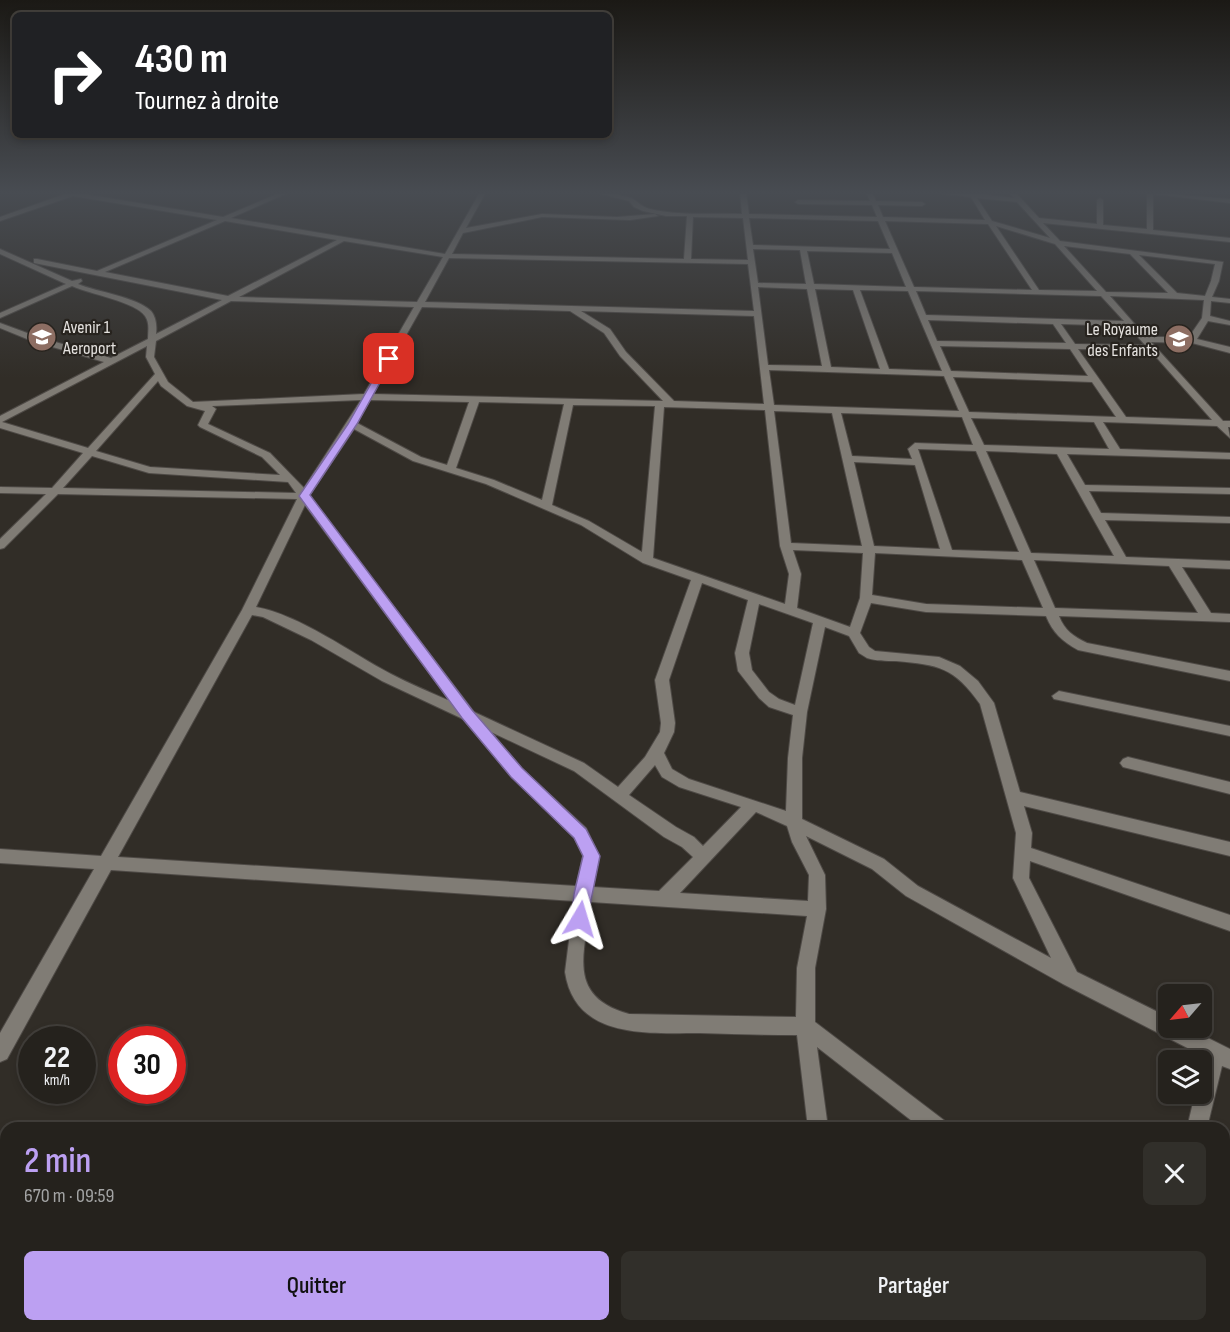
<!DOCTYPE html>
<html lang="fr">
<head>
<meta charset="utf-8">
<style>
  body { margin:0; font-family:"Sofia Sans Condensed",sans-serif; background:#312f2a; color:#f1f3f6; height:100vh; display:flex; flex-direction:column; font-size:22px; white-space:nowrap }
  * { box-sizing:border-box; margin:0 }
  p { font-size:20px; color:#a3a4a4 }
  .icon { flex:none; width:33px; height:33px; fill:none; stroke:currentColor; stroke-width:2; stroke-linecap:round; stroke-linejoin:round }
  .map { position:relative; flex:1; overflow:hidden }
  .drawer { position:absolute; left:0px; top:1122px; width:1230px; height:210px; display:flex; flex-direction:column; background:#25221d; border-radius:18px 18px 0 0; box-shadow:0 3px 9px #0003,0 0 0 2px #423f3b }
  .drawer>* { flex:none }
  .banner { position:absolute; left:12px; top:12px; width:600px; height:126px; border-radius:9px; box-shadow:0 3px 9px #0003,0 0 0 2px #423f3b; background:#202124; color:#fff; overflow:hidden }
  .needle { width:39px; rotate:242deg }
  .tools { position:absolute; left:1158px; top:984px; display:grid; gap:12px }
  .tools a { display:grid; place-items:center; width:54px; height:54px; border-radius:9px; background:#25221d; box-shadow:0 3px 9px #0003,0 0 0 2px #423f3b; font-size:30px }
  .speed { position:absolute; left:18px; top:1026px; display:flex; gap:12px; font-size:30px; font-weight:700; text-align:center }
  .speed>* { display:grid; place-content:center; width:78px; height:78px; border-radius:50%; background:#25221d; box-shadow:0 3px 9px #0003,0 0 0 2px #423f3b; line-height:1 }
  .speed small { font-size:15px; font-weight:400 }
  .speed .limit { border:9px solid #d22; background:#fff; color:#111 }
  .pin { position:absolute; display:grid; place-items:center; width:51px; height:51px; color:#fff; margin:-26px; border-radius:12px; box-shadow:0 3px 9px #0006 }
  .me { position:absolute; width:66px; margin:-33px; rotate:7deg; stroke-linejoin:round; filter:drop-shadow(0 0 4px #0008) }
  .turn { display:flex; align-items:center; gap:21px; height:126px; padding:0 24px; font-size:27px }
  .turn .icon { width:78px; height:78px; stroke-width:2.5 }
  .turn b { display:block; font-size:42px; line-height:51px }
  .round { display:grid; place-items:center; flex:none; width:63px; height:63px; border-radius:9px; background:#312f2a }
  .head { display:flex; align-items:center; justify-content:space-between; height:102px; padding:0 24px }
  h1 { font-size:36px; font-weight:600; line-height:45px; color:#bca0f2 }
  .cta { display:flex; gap:12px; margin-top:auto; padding:12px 24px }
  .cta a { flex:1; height:69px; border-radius:9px; background:#bca0f2; color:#111; font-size:24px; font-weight:600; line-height:69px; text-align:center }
  .cta a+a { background:#312f2a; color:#f1f3f6 }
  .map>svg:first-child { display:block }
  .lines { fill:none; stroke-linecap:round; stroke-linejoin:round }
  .minor-casing { stroke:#4e4a46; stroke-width:2 }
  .minor { fill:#807c75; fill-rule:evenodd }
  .route { fill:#bca0f2; stroke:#7a689d; stroke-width:1.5 }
  .labels { text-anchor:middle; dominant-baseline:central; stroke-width:4.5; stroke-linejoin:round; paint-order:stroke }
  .far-poi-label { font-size:18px; fill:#e4e1de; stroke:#27231e; text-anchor:start }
</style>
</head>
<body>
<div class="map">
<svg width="1230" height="1332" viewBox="0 0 1230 1332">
  <rect width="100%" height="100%" fill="#312d27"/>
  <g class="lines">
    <g class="minor-casing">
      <g id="minor">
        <path d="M59 192H72L223 217 282 192H290L231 218 445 254 480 192H486L466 228 542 214 617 217 655 214 658 216 630 220 542 217 463 233 452 254 684 259 687 216H666L643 211 634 207 629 201 594 192C606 192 619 194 631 198 638 201 641 207 650 209 680 216 712 213 742 214L740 192H746L749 214 877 217 872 205 798 204 795 202 798 200 870 201 866 192H872L876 201 922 202 925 204 922 206 878 205 883 217 985 220 971 197 929 192 972 193 1014 198 1009 192H1015L1039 218 1097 224V200L1100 198 1103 200V225L1147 229V194L1144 192 1230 199V203L1153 194V230L1230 238V242L1043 223 1060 241 1223 262 1219 281 1212 297 1230 299V303L1211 301 1210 316 1230 321V325L1208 321 1197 339 1230 347V353L1192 343 1151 342 1223 421H1230V427H1228L1230 438 1217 426 1103 422 1120 449 1230 453V459L1067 454 1085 485 1230 488V494L1089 491 1101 513 1230 517V523L1105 520 1126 557 1230 561V569L1182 567 1211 613 1230 614V622L1059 616C1065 631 1073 636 1087 643L1230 671V681L1078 650C1062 641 1053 633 1046 616L926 612 871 603 860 633 869 647 875 651 939 657 960 666 978 681 994 703 1020 792 1230 842V856L1024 806 1032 833 1031 848 1230 915V931L1030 861 1029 878 1077 972 1168 1017V1028H1188L1230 1049V1069L1222 1066 1207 1128H1187L1195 1094H1202V1070L1205 1057 1063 984 906 896 872 869 806 836 825 875 826 909 815 968V1022L945 1121 948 1128H921L817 1047 828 1128H808L797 1035C764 1035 732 1034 700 1033 649 1033 575 1040 565 972L574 901 111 870 7 1059 0 1062V1033L94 869 0 863V849L101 856 242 610 297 499 58 494 4 548 0 549V539L46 494 0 493V487L52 488 83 453 0 428V416L104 362 32 341 0 328V323L38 337 111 358 148 339C148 331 150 323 145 316 136 302 89 294 72 286L0 318V313L66 284 0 254V249L72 281 81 279 82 281 78 284C97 292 137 297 151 311 156 317 157 326 156 334L222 300 34 263V259H37L97 271 217 220 73 196 0 221V217L65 194ZM977 198 1017 202 1050 238 992 221ZM693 217 743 218 748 260 691 259ZM749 218 878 221 890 249 753 245ZM225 221 337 240 228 296 105 272ZM885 221 988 224 1032 290 914 287ZM996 226 1055 244 1097 291 1039 290ZM344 241 443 257 417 302 239 297ZM1064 246 1130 254 1168 293 1106 292ZM753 249 800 250 806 284 758 283ZM807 251 892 253 906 287 814 284ZM1139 255 1215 264 1211 281 1205 296 1177 293ZM449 258 748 264 754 311 425 302ZM758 287 807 289 822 366 768 365ZM815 289 853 290 880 369 831 367ZM860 290 908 291 942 371 889 369ZM916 291 1101 296 1124 321 926 315ZM1110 296 1204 300 1202 318 1189 337H1146ZM231 301 414 307 364 394 193 402 168 382 154 357 156 341ZM422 307 570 311 604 333 620 356 663 401 373 394ZM581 311 754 316 764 404 674 401 626 352 610 329ZM928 320 1053 324 1066 343 937 341ZM1061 324 1128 326 1145 345 1075 344ZM147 346 146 357 155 374 88 448 2 422ZM940 346 1070 349 1088 376 951 371ZM1078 349 1150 350 1212 420 1126 417ZM769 370 944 376 959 411 774 405ZM953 377 1092 382 1116 417 969 412ZM158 381 161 386 187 406 205 411 198 425 200 427 262 457 280 475 150 467 96 451ZM361 400 304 488 270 453 208 424 216 409 212 406ZM370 400 469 402 447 465 421 457 357 423ZM479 402 564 404 542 500 494 480 456 468ZM573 405 655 406 642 552 589 521 552 505ZM664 407 765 410 780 546 789 574 785 604 653 558ZM774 411 832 413 862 546 791 543ZM841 413 962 417 973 445 915 443 908 449 912 459 852 456ZM971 418 1094 422 1109 449 984 445ZM354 429 413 461 486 484 581 525 643 563 691 580 655 680 661 723 660 732 645 757 618 787 584 763 474 712 309 496ZM918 449 976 451 1019 552 952 550ZM986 451 1057 454 1114 556 1031 553ZM92 456 149 473 288 482 296 493 63 488ZM854 462 915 465 940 549 874 546ZM305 505 450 701C430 692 410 684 391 674 351 653 300 615 256 607ZM793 550 863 553 860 598 850 627 797 608 801 574ZM875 553 1022 560 1043 608 926 604 872 595ZM1034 560 1169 566 1198 613 1055 608ZM702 583 748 600 735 653 738 671 759 698 769 707 793 715 788 758 786 811 689 779 672 769 664 753 674 732 675 723 669 680ZM759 604 813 623 795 705 779 699 769 692 752 670 749 653ZM252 615 263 617 311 640 382 681 463 719 512 777 574 837 583 856 576 886 118 857ZM825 627 849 636 859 653 867 658C876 661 886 661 896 661 939 665 954 667 980 704L1016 833 1013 878 1051 958 918 886 884 859 802 819V758L807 712ZM491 732 574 771 664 837 682 847 693 857 659 891 593 887 599 856 586 828 522 769ZM655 765 662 777 679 787 741 807 703 846 694 837 676 827 629 795ZM756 812 787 826 792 842 809 875 808 901 680 893ZM591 902 807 916 797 968 796 1017 629 1014C565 996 585 952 591 902Z"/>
        <path d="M1059 691 1230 726V736L1054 699 1052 696Z"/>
        <path d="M1128 757 1230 782V794L1123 767 1120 763 1123 759Z"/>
        <path d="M1224 1317 1230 1320V1332H1209L1206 1326H1224Z"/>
        <path d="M162 1326H186L184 1332H160Z"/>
        <path d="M304 1326H328L326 1332H302Z"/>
        <path d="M526 1326H550L549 1332H525Z"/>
        <path d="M828 1326H852L854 1332H830Z"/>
      </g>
    </g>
    <use href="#minor" class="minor"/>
  </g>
  <linearGradient id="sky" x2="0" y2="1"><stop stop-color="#1b1915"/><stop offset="0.51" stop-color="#484c52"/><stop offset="1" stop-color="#484c52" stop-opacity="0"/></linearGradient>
  <rect width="1230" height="378" fill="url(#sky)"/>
  <path class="route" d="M386 357 393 359 357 424 310 495 472 710 522 768 586 829 600 856 586 925 580 927 574 925 571 919 574 894 583 856 574 838 511 777 462 718 299 496 348 424Z"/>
  <defs>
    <g id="school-disc" transform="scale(1.5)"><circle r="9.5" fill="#8d6e63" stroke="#27231e"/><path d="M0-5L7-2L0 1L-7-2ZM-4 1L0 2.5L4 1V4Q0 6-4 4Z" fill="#fff"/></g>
  </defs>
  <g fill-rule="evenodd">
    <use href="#school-disc" x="42" y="337"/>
    <use href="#school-disc" x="1179" y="339"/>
  </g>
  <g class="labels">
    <g class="far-poi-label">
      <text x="63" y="327">Avenir 1<tspan x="63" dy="21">Aeroport</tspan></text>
      <text x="1158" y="329" text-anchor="end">Le Royaume<tspan x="1158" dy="21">des Enfants</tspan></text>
    </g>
  </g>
</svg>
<div class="tools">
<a><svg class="needle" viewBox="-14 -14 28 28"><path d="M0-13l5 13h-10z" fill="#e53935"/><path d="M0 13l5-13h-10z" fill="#a3a4a4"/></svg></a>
<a><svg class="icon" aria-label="layers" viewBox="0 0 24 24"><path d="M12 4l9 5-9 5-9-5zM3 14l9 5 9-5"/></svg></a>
</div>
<div class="speed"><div>22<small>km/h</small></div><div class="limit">30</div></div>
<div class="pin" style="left:389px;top:359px;background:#d93025"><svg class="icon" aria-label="arrive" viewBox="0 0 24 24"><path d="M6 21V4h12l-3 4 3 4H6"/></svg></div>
<svg class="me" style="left:580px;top:919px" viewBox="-20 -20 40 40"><path d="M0-17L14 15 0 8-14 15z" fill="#bca0f2" stroke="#fff" stroke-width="4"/></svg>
<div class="banner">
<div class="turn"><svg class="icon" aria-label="right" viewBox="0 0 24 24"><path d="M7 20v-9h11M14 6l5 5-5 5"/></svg><div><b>430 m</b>Tournez à droite</div></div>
</div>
<section class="drawer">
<div class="head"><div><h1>2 min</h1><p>670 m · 09:59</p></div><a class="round"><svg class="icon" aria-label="close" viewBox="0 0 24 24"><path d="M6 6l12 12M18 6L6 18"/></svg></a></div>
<div class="cta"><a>Quitter</a><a>Partager</a></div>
</section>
</div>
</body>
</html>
